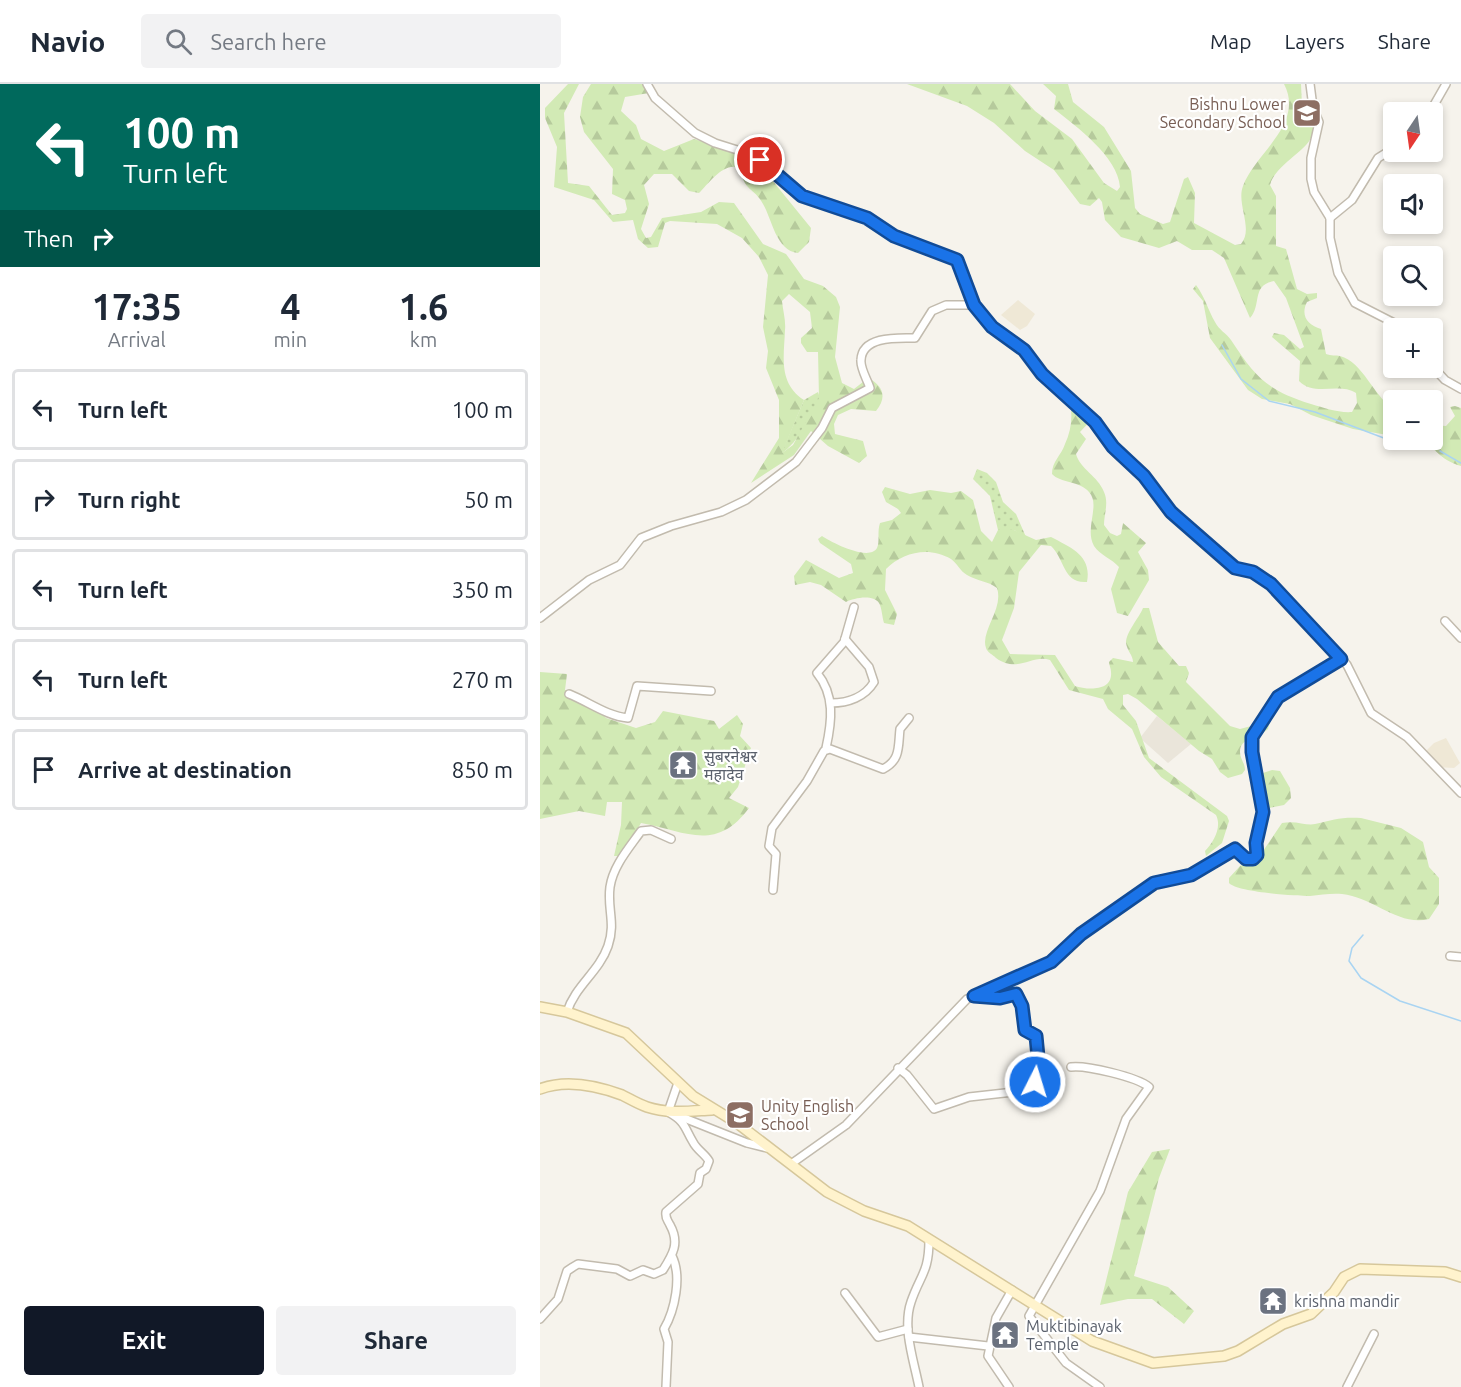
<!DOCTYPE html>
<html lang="en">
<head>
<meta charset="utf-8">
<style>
  body { margin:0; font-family:Ubuntu,"Noto Sans Devanagari",sans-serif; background:#f2f2f3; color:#1f2937; height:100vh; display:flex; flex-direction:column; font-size:22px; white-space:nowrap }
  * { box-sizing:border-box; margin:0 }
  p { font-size:20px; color:#747a83 }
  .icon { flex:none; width:33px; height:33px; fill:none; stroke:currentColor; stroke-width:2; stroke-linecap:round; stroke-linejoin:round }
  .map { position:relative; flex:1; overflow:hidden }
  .details { display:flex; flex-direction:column; background:#fff; width:540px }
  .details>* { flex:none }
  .top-card { background:#00695c; color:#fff; overflow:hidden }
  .needle { width:39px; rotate:193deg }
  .buttons { position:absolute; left:843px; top:18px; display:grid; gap:12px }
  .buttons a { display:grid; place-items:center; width:60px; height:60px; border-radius:6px; background:#fff; box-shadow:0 3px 9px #0003; font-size:30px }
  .pin { position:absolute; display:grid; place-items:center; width:51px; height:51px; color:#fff; margin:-26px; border:3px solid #fff; border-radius:50%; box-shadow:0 2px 6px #0007 }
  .me { position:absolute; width:66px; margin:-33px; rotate:5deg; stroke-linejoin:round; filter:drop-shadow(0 0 4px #0008) }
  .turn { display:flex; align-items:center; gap:21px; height:126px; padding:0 24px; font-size:27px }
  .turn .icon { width:78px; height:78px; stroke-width:2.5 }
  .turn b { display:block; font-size:42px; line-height:51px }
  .then { display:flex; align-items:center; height:57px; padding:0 24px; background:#0003; gap:12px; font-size:22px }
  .eta { display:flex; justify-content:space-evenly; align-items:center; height:102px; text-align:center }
  .eta b { font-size:36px; font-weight:700; line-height:42px }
  .button { display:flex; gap:12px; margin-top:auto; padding:12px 24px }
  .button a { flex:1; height:69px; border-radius:6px; background:#111827; color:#fff; font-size:24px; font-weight:700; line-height:69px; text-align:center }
  .button a+a { background:#f2f2f3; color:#1f2937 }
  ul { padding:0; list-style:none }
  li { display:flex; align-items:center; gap:18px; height:81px; margin:0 12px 9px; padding:0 12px; border:3px solid #e0e1e3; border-radius:6px }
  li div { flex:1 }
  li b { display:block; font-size:22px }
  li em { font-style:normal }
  header { display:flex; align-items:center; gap:36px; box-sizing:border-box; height:84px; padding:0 30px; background:#fff; border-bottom:2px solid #e0e1e3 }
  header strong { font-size:28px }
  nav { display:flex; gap:33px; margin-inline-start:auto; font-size:21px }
  .search { width:420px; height:54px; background:#f2f2f3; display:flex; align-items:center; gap:15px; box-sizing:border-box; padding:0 21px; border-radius:6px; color:#747a83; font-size:22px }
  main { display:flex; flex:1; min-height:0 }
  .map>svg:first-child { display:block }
  .residential { fill:#eae5da }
  .education { fill:#efe8d6 }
  .grass { fill:url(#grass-dots) }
  .forest { fill:url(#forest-firs); fill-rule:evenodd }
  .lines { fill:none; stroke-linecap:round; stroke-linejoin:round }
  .stream { stroke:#a9d4f2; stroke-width:1.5 }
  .street-casing { stroke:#c2bbae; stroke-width:10 }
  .secondary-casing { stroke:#d6c79b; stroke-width:12 }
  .street { stroke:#fff; stroke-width:7 }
  .secondary { stroke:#fff3cd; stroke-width:9 }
  .route-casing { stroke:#114b97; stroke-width:15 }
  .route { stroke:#1a73e8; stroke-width:10 }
  .labels { text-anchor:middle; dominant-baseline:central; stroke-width:4.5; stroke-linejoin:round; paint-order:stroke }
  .education-label { font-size:16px; fill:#785e54; stroke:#fff; text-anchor:end }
  .worship-label { font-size:16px; fill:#5b616d; stroke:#fff; text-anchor:start }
</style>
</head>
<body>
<header>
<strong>Navio</strong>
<div class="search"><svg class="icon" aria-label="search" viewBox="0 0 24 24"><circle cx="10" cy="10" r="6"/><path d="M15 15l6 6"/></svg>Search here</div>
<nav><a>Map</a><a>Layers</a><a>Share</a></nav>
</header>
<main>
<section class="details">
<div class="top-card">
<div class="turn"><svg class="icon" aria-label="left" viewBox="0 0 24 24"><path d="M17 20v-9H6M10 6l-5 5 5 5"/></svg><div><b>100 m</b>Turn left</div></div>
<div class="then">Then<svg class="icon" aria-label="right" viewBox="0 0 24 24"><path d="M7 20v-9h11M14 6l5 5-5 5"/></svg></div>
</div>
<div class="eta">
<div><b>17:35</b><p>Arrival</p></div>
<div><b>4</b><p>min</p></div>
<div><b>1.6</b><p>km</p></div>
</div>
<ul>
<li><svg class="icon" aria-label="left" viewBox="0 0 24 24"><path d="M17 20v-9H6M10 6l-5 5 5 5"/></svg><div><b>Turn left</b></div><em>100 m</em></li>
<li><svg class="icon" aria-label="right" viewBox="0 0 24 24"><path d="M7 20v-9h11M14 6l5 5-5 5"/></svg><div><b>Turn right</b></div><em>50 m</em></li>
<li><svg class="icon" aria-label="left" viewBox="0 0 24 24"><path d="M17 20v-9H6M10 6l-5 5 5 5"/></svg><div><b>Turn left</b></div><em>350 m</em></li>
<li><svg class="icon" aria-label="left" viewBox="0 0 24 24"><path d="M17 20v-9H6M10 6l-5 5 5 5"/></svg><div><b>Turn left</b></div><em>270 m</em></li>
<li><svg class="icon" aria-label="arrive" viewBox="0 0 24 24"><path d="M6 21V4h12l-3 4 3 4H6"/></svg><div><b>Arrive at destination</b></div><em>850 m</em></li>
</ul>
<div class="button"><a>Exit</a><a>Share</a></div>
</section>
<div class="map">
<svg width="921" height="1303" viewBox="0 0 921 1303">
  <defs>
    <pattern id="grass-dots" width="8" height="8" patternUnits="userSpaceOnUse" patternTransform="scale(1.5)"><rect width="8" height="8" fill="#d2eab5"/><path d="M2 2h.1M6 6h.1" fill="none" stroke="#b6ca9c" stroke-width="1.8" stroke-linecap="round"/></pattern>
    <pattern id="forest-firs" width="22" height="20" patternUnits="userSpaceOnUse" patternTransform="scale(1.5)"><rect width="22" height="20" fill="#d2eab5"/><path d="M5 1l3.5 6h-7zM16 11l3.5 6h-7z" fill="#b6ca9c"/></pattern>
  </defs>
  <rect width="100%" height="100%" fill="#f6f3ec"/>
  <path class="residential" d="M617 632 651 660 628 679 600 654Z"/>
  <g class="education">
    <path d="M762 22H769L777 38 775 43 759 37Z"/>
    <path d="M478 216 495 230 487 242 480 246 461 231Z"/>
    <path d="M906 654 920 679 914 684 897 683 884 669 894 659Z"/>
    <path d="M202 1019 213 1030 202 1042 186 1032Z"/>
  </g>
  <g class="grass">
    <path d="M278 308 280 314C270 335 259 357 241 370L264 316Z"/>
    <path d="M437 385 447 389 456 398 463 418 476 430 486 453 474 446H458L450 412 433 395Z"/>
  </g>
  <g class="forest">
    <path d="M28 0H39L24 29 28 99 49 102 72 131 85 129 87 125 85 116 72 110 73 85 44 48 40 33 43 13 51 0H104L109 9 85 13 81 27 96 41 101 55 124 67 154 55 203 70 219 80 271 144 269 158 258 169C236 167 232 135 223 120 214 103 204 108 200 84 184 77 169 99 159 109L149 107 132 90H114L104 101 109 120 101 145 106 154 111 153 122 134 161 128 179 118 194 119 223 160 246 170 264 195 283 202 296 213 300 223 295 273 302 299 314 305 328 294C344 302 347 314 336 327L311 325 298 331 294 340 295 350 323 357 327 372 319 379 288 362 271 347 254 371 211 399 239 354V316L226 284 228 267 223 243 228 191 219 173 202 154 177 140 130 137 125 139 118 163 108 164 98 155 93 136 73 138 54 116 14 103 17 63 5 34V24ZM249 210 270 228 272 244 261 254V259L267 268H278L279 314 253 361 242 369 264 316C238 299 244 273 245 246 246 237 243 227 242 217Z"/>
    <path d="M367 0H470L495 27 532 55 564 99 577 107 580 103C578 73 536 42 514 25L516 12 503 0H528L533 18 564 43 591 87 595 124 600 130 623 140 630 138 644 95 648 93 655 109 654 139 695 161 701 160C714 145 696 120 703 102 715 69 765 40 744 0H761L762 22 759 37 775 43C773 49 771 56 766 61 755 73 734 85 730 101L736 112V162L746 165 757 205 767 210 777 209V214L767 218C760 232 768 241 781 245L786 270C791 272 796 271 800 272 823 278 834 313 853 324V352L813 345 771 331 750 320 722 315 708 306 670 254 663 217 653 205 656 201C665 213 668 226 675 238 679 246 686 249 691 256 716 294 727 306 771 320 785 324 798 329 812 328L817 319 816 309C799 298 774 313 759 297L760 277 732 253 734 249 744 251 760 265 764 263 746 214 734 197C711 201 722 221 710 234L684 174 672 166H652L637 157 619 164 581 153 565 136 562 118 559 114 550 122 540 120 514 86 485 67 454 39 427 22Z"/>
    <path d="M536 312 556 331 540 348 546 355 536 370C540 385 558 392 564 408 569 419 564 430 564 441L570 449 577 452 581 450 583 439 606 459 598 468 608 486 609 496 588 532 577 529 571 505 579 483C572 475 560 471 554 462 544 444 561 421 549 408 540 397 520 399 512 390 512 377 521 372 525 360 531 347 533 333 530 319Z"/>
    <path d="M915 322 921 324V382C898 375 898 365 880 356H892L893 341 906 342 915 332 910 323Z"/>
    <path d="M345 403 370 410 390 406 411 409 421 407 433 416 441 447 452 458 458 446H474L496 456 511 453C532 464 552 472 547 498 523 500 525 475 511 462L501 461 479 488 474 524 462 556 470 570 515 571 535 602C547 606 573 608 571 588 571 584 569 581 569 578L573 574 593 578C593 571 587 567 586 559 586 548 599 534 603 524H609L618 558 639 582H646L649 589 646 598 690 642 700 645 715 641 728 621 734 622 728 645C719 654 700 653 700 668 700 675 705 679 705 686L702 690 688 694 680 688 672 675 659 667 597 615 588 610 583 611V621L596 637 609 674 687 732 689 737 682 759 666 772 665 767C674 758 682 743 676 731L621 693 604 673 592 645 568 625 563 615 529 606 510 576C492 570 478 590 456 574 453 571 447 568 446 564 440 547 464 525 457 504 448 497 437 497 427 491 420 487 417 479 411 475 389 462 363 468 346 485L345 506 357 530 354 541 344 539C342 533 342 524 339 519 333 510 314 514 306 518L281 501 270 498 255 501 254 492 266 476 299 494 313 489 311 480 280 459 278 455 282 452C291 458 329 478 337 464 340 458 337 447 340 439L352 436 361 429 358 425 346 418 342 408Z"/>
    <path d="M0 588 27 590 25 606 48 615 66 634 96 644 115 638 123 627 174 637 179 645 197 631 203 640 200 652 211 664 198 703 189 714 209 724C176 769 145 747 101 739L82 772H74L81 741 82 718H67L65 732 39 727 0 735Z"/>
    <path d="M732 686 740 687 750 704 751 714 744 721 729 724 723 709V689Z"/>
    <path d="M821 734 861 744 883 758 889 783 899 794V820L889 835C859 843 833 813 802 810 791 809 781 811 770 812 755 812 697 808 689 799V794L700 782 719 773 742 739C756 736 766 742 775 740 794 736 799 733 821 734Z"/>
    <path d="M630 1065 619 1094 594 1192 628 1203 654 1227 644 1240 612 1215H588L560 1221 588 1108 612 1068Z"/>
  </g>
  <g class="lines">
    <g class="stream">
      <path d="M682 261 701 295 729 317 775 328 849 356 893 365"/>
      <path d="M900 367 921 379"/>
      <path d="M823 851 812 864 809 877 821 894 860 917 921 937"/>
    </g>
    <g class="street-casing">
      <g id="street">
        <path d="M107 0 115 14 155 49 175 59 210 70 262 112 327 134 354 152 417 176 434 221 452 243 484 265 502 290 555 338 573 363 604 392 631 428 695 484 713 488 731 500 807 581 831 629 867 653 921 709"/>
        <path d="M770 0 773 23 779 38 771 74V95L774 108 790 134V154L798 189 815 219 864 244"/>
        <path d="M890 28 906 0"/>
        <path d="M790 134 812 116 838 74 854 64"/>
        <path d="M892 282 905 296 921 305"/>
        <path d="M0 534 49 496 80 481 101 454 131 442 181 428 206 416 256 378 282 344 292 324 330 304C327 295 320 284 321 276 322 251 360 254 375 254L392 227 406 221H434"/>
        <path d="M905 537 921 554"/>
        <path d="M29 610C49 618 67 632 88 634L97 602 171 607"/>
        <path d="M291 619C308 619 325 613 334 598L329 583 305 555"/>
        <path d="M286 664C292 637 295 611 277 589L304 558 314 523"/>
        <path d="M233 806 236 770 229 762 232 744 267 697 284 667 290 665 343 685C361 676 358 662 360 645L369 634"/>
        <path d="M910 872 921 873"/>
        <path d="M27 928C35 902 59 888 68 862 76 839 67 825 70 803 73 782 89 764 101 747L111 746 131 755"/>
        <path d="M531 983C546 981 597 993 609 1003L586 1035 560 1107 489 1232 526 1279 560 1303"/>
        <path d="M358 984 367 991 394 1025 429 1013 482 1007 492 1003 497 982 496 952 485 946 482 922 476 910 460 914 438 912"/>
        <path d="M128 1028 138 999"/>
        <path d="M139 1032 207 1059 227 1064"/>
        <path d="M251 1080 306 1041 427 915 463 902 511 877 522 871 541 850 597 810 614 799 651 791 689 766 695 765 706 775H713L717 771 716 759 723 728 712 668V653L738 613 801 575"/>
        <path d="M305 1209 338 1253 368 1245"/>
        <path d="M0 1235 18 1215 27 1187 33 1183 38 1180 77 1185 90 1192 103 1186 114 1190 123 1186C133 1170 140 1159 130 1141 127 1135 125 1134 126 1128L158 1100 160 1089 166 1085 169 1077C165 1070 157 1066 153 1058 144 1043 146 1038 128 1028"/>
        <path d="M369 1253 448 1262"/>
        <path d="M126 1303 128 1258 124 1245C135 1226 142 1192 132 1172"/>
        <path d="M379 1303C374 1277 362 1244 371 1218 380 1191 389 1189 389 1156"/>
        <path d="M469 1303 448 1272 456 1234 472 1206"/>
        <path d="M807 1303 834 1250"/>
      </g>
    </g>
    <g class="secondary-casing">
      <g id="secondary">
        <path d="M0 923 27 928 86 949 153 1012 197 1039 287 1108 324 1127 368 1142 552 1257 613 1279 684 1272 698 1267 743 1240 771 1230 794 1208 804 1193 820 1185 905 1188 921 1193"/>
        <path d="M0 1005C26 995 55 1001 82 1011 90 1015 98 1020 107 1023 128 1030 150 1027 172 1026"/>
      </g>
    </g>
    <use href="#street" class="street"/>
    <use href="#secondary" class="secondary"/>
  </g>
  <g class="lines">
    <g class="route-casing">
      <path id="route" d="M220 76 262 112 327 134 354 152 417 176 434 221 452 243 484 266 502 290 555 338 573 363 604 392 631 428 695 484 713 488 731 500 801 575 738 613 712 653V668L723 728 716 759 717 771 713 775H706L695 765 651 791 614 799 541 850 511 878 434 912 460 914 476 910 482 922 485 946 496 952 498 973 495 998"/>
    </g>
    <use href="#route" class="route"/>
  </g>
  <defs>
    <g id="school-square" transform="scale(1.5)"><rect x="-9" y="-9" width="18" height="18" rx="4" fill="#8d6e63" stroke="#fff"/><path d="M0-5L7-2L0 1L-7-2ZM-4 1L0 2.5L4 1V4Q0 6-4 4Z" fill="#fff"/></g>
    <g id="temple-square" transform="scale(1.5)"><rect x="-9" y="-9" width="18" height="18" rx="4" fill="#6b7280" stroke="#fff"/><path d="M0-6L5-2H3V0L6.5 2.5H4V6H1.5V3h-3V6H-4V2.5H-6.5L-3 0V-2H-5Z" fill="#fff"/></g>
  </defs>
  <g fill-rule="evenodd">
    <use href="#school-square" x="767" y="29"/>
    <use href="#temple-square" x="143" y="681"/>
    <use href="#school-square" x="200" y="1031"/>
    <use href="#temple-square" x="733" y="1217"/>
    <use href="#temple-square" x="465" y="1251"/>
  </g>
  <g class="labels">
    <g class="education-label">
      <text x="746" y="20">Bishnu Lower<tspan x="746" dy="18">Secondary School</tspan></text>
      <text x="221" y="1022" text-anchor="start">Unity English<tspan x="221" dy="18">School</tspan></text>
    </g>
    <g class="worship-label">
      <text x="164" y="672">सुबरनेश्वर<tspan x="164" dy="18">महादेव</tspan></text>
      <text x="754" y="1217">krishna mandir</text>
      <text x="486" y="1242">Muktibinayak<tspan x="486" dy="18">Temple</tspan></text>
    </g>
  </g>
</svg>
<div class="buttons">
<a><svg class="needle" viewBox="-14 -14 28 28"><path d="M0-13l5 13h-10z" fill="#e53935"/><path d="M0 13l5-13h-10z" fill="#747a83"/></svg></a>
<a><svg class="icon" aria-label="sound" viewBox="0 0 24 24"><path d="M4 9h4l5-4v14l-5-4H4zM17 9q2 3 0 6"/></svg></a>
<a><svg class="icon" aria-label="search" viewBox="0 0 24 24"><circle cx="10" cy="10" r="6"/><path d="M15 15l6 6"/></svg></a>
<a>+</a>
<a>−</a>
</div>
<div class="pin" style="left:220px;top:76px;background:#d93025"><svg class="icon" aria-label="arrive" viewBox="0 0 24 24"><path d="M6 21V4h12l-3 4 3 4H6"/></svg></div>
<svg class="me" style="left:495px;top:998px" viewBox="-20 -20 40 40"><circle r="17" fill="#1a73e8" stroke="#fff" stroke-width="3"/><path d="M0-11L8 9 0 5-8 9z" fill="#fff"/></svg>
</div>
</main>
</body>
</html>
